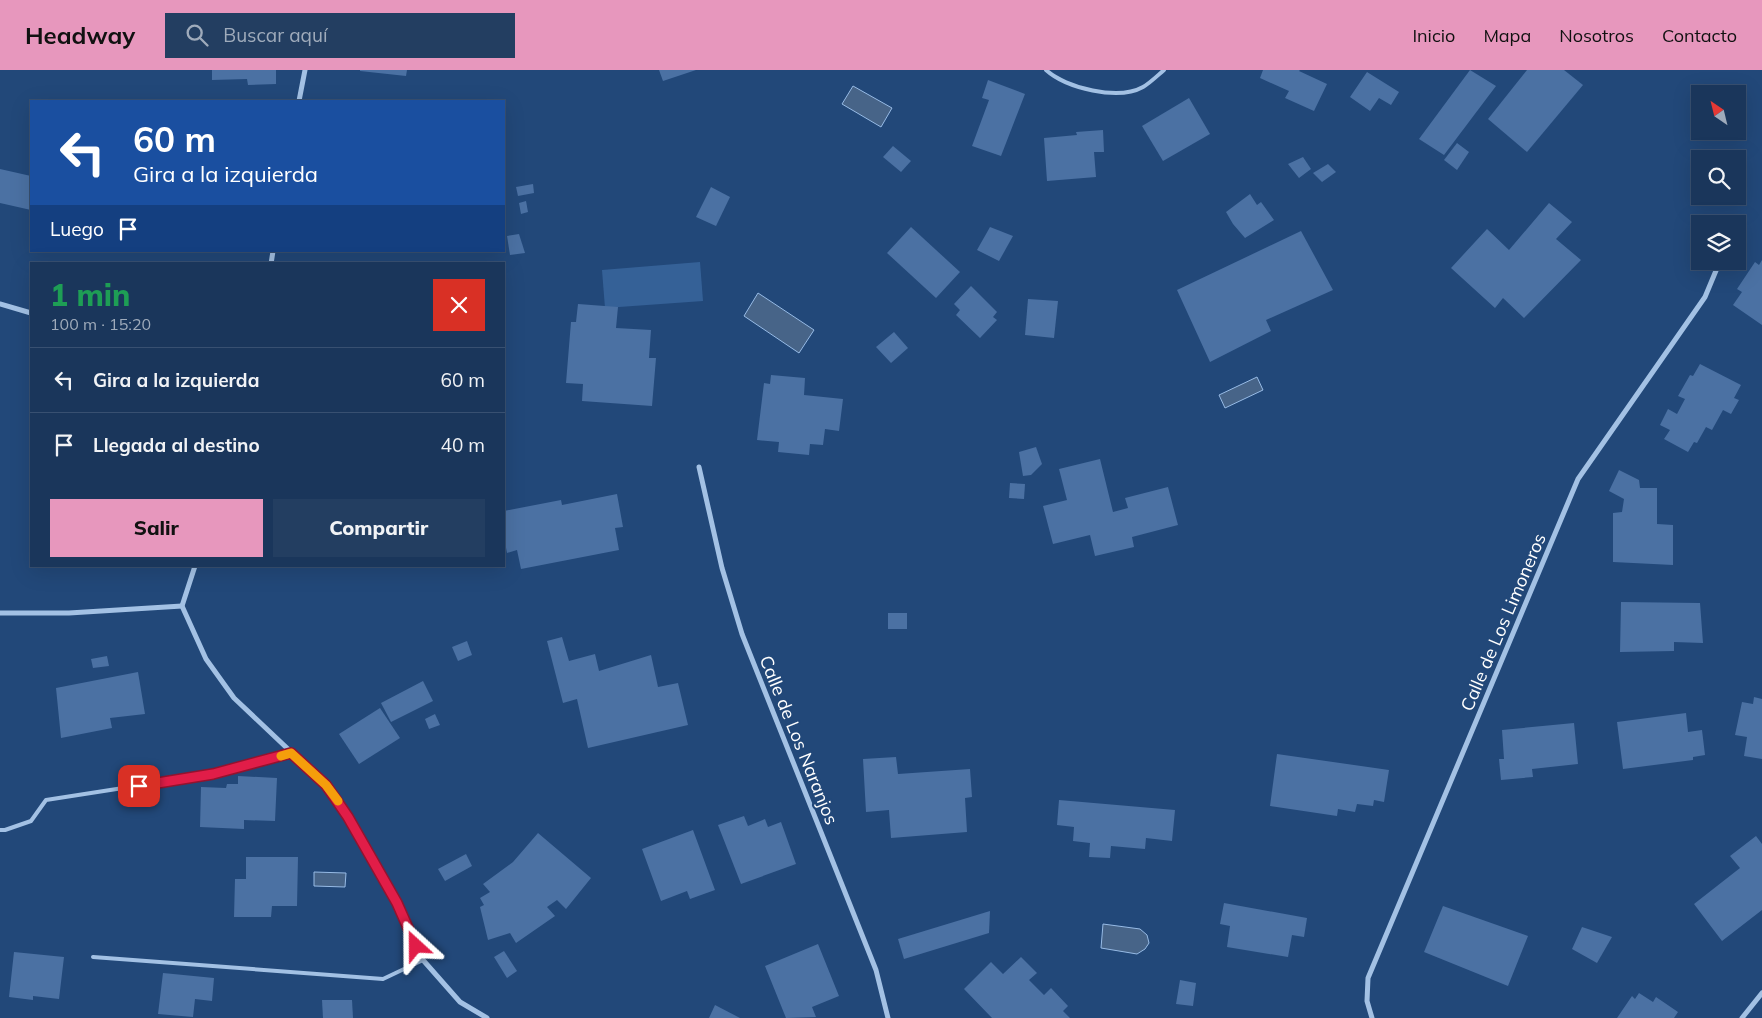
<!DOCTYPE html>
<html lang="es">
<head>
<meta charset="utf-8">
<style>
  body { margin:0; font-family:Mulish,sans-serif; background:#233e61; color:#f1f3f6; height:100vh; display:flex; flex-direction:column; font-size:19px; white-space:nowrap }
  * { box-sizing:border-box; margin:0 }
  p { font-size:16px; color:#9fabbb }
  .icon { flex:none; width:28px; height:28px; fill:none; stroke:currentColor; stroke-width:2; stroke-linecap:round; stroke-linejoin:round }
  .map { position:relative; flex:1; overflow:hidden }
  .panel { position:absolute; left:30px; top:192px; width:475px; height:305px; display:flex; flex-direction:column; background:#1a365b; border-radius:0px; box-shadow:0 5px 20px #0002,0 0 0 1px #385071 }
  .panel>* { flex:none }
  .top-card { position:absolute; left:30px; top:30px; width:475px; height:152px; border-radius:0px; box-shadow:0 5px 20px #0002,0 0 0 1px #385071; background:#1a4fa0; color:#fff; overflow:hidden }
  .needle { width:32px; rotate:325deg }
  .fabs { position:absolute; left:1691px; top:15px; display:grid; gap:10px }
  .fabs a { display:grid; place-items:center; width:55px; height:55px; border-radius:0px; background:#1a365b; box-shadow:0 5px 20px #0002,0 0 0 1px #385071; font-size:25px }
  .pin { position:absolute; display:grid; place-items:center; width:42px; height:42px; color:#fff; margin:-21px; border-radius:10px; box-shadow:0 2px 8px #0006 }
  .me { position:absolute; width:55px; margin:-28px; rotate:336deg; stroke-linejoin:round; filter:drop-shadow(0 0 4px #0008) }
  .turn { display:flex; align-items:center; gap:18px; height:105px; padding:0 20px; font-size:22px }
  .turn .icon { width:65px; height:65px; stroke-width:2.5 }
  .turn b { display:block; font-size:35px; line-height:42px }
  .then { display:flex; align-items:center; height:48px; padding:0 20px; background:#0003; gap:10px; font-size:19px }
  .round { display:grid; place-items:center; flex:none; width:52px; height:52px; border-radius:0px; background:#233e61 }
  .summary { display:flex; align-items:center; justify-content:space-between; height:85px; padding:0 20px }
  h1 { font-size:30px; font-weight:800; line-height:38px; color:#1e9e55 }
  .primary-button { display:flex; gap:10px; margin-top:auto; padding:10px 20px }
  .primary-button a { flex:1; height:58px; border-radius:0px; background:#e797bd; color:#111; font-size:20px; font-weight:800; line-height:58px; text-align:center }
  .primary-button a+a { background:#233e61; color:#f1f3f6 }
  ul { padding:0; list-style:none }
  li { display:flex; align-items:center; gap:15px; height:65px; padding:0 20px; border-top:1px solid #385071 }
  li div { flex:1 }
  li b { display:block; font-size:19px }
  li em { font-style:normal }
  header { display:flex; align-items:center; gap:30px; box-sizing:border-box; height:70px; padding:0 25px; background:#e797bd; color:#111 }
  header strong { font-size:24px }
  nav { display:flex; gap:28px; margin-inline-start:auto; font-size:18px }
  .search { width:350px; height:45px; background:#233e61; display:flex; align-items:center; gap:12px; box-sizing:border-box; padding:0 18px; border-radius:0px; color:#9fabbb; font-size:19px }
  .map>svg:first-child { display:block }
  .green { fill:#356197 }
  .water { fill:#476488; stroke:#97bbe6 }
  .building { fill:#4b71a3 }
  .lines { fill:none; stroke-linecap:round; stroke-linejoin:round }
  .lane { stroke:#a3c1e4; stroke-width:4 }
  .street { stroke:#a3c1e4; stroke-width:5 }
  .route-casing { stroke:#92132f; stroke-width:12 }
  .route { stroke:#e11d48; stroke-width:9 }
  .slow { stroke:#f59e0b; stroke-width:9 }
  .labels { text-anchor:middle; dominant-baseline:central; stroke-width:4.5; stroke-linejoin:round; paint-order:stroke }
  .street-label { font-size:18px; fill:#fff; stroke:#224879 }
</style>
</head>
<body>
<header>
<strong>Headway</strong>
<div class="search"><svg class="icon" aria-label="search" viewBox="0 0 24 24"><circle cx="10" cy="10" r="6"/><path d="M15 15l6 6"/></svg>Buscar aquí</div>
<nav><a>Inicio</a><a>Mapa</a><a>Nosotros</a><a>Contacto</a></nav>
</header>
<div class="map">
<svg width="1762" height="948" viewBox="0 0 1762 948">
  <rect width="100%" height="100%" fill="#224879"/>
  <path class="green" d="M700 192 703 231 605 238 602 200Z"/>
  <g class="water">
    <path d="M853 16 892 38 881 57 842 34Z"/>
    <path d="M758 223 814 260 799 283 744 246Z"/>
    <path d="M1257 307 1263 320 1225 338 1219 325Z"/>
    <path d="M314 802 346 803 345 817 314 816Z"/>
    <path d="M1103 854 1140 859 1147 865 1149 873 1145 879 1137 884 1101 878Z"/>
  </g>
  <g class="building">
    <path d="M212 0H276V14L248 15 247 9 212 10Z"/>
    <path d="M360 0H407L406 6 360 1Z"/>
    <path d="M659 0H696L663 11Z"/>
    <path d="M1263 0H1300L1299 1 1327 14 1314 41 1285 28 1289 21 1260 8Z"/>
    <path d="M1470 0 1496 16 1444 85 1419 69Z"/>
    <path d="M1527 0H1564L1583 15 1527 82 1488 49Z"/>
    <path d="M1367 2 1399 22 1391 35 1379 28 1370 41 1350 27Z"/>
    <path d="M988 10 1025 24 1001 86 972 76 989 30 982 28Z"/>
    <path d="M1189 28 1210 64 1163 91 1142 56Z"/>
    <path d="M1103 60 1104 82H1094L1096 107 1047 111 1044 68 1077 65 1076 62Z"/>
    <path d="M1457 73 1469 82 1457 100 1444 90Z"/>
    <path d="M893 76 911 91 901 102 883 87Z"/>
    <path d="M1303 87 1311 99 1299 108 1288 94Z"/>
    <path d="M1328 94 1336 102 1322 112 1313 103Z"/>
    <path d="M0 99 31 106V140L0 133Z"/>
    <path d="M533 114 534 123 518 126 516 117Z"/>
    <path d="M711 117 730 127 716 156 696 147Z"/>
    <path d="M1250 124 1257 135 1261 132 1274 150 1245 168 1233 154 1226 142Z"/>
    <path d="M526 131 528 142 521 144 519 133Z"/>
    <path d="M1549 133 1572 152 1556 169 1581 190 1524 248 1503 228 1495 238 1451 198 1487 159 1509 180Z"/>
    <path d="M911 157 960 202 936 228 887 183Z"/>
    <path d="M990 157 1013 166 999 191 977 180Z"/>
    <path d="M1301 161 1333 220 1266 250 1271 261 1210 292 1177 220Z"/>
    <path d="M519 164 525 183 510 185 507 166Z"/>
    <path d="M1762 190V255L1733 235 1742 222 1737 219 1755 192 1759 195Z"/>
    <path d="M971 216 997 242 993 247 997 250 980 268 956 245 960 240 954 234Z"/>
    <path d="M1028 229 1058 231 1054 268 1025 265Z"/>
    <path d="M578 234 618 237 616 258 651 260 649 288H656L652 336 582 331 583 314 566 313 571 252H576Z"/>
    <path d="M894 262 908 278 891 293 876 277Z"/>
    <path d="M1700 294 1741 315 1734 328 1739 330 1731 344 1723 340 1712 360 1706 357 1697 373 1694 372 1688 382 1664 369 1670 360 1660 355 1668 339 1677 344 1685 329 1678 326 1690 305 1693 306Z"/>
    <path d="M771 305 805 308 804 325 843 329 839 361 825 359 823 375 810 374 809 385 778 382 779 372 757 370 764 313 770 314Z"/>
    <path d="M1036 377 1042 394 1031 405 1023 406 1019 382Z"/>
    <path d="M1100 389 1113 442 1128 438 1125 428 1168 417 1178 455 1132 467 1134 477 1095 486 1090 465 1053 474 1043 436 1067 430 1059 399Z"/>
    <path d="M1619 400 1639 410 1640 418H1657V454L1673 455V495L1613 492V443L1622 442 1624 429 1609 421Z"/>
    <path d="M1010 413 1025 414 1024 429 1009 428Z"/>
    <path d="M617 424 623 457 615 458 619 480 521 499 517 480 507 483 504 467V441L561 430 562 435Z"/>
    <path d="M1621 532 1700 533 1703 573 1674 572V581L1620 582Z"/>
    <rect x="888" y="543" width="19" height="16"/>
    <path d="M562 567 569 591 595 584 599 601 651 585 658 617 678 613 688 655 588 678 577 629 563 633 547 571Z"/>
    <path d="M467 571 472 585 458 591 452 577Z"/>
    <path d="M107 586 109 596 93 598 91 589Z"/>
    <path d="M138 602 145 644 110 648 112 658 61 668 56 618Z"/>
    <path d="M423 611 433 631 391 652 381 633Z"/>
    <path d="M1754 627 1762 629V689L1744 686 1747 667 1735 665 1742 632 1753 634Z"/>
    <path d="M380 638 400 668 359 694 339 664Z"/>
    <path d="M1686 643 1688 662 1702 660 1705 685 1693 687V690L1623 699 1617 652Z"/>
    <path d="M435 644 440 655 429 659 425 649Z"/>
    <path d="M1574 653 1578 694 1532 699 1533 707 1501 710 1499 689H1504L1502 660Z"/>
    <path d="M1277 684 1389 700 1384 732 1374 730 1373 736 1357 734 1355 742 1338 739 1337 746 1270 736Z"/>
    <path d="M896 687 898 704 970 699 972 727 965 728 967 762 891 768 889 740 866 742 863 689Z"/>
    <path d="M238 706 277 708 275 751 244 750V759L200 757 201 717 226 718 227 714H238Z"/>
    <path d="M1059 730 1175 740 1172 771 1146 768 1145 779 1111 776 1110 788 1089 787 1090 773 1073 771 1074 757 1057 755Z"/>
    <path d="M744 746 748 756 765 749 768 757 781 752 796 794 741 814 718 755Z"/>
    <path d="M693 760 715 820 690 829 687 821 661 831 642 779Z"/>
    <path d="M538 763 591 808 566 839 557 830 547 837 555 846 516 873 510 863 488 870 480 837 484 835 480 828 490 822 483 814 513 792Z"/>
    <path d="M1756 766 1762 774V840L1722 871 1694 834 1740 798 1730 786Z"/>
    <path d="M466 784 472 796 445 811 438 799Z"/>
    <path d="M246 787H298L297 836H272L271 847H234L235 809H246Z"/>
    <path d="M1224 833 1307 848 1304 867 1292 865 1288 887 1227 877 1230 856 1220 854Z"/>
    <path d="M1443 836 1528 866 1508 916 1424 882Z"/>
    <path d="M990 841 989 863 904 889 898 869Z"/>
    <path d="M1582 857 1612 867 1597 893 1572 879Z"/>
    <path d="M818 874 839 926 812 937 816 947 786 948 765 896Z"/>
    <path d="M504 881 517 901 507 908 494 887Z"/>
    <path d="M14 882 64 887 59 929 33 926V930L9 927Z"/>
    <path d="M1021 887 1037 903 1029 910 1044 925 1051 918 1068 936 1063 941 1070 948H992L964 919 991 892 1003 904Z"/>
    <path d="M163 903 214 908 212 931 195 929 193 947 158 944Z"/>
    <path d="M1180 910 1196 913 1193 936 1176 934Z"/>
    <path d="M1639 923 1653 932 1656 927 1678 942 1674 948H1617L1632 926 1635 929Z"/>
    <path d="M322 930H352L353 948H323Z"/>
    <path d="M715 935 740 948H709Z"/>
  </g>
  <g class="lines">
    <g class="lane">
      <path d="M1046 0C1066 18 1118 31 1143 17 1150 13 1157 6 1164 0"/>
      <path d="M0 760H5L31 751 46 730 213 704 291 683"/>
      <path d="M93 887 383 909 423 890"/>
    </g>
    <g class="street">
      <path d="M299 31 305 0"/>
      <path d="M271 194 273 181"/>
      <path d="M0 234 31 243"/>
      <path d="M699 397 722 498 742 564 876 900 888 948"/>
      <path d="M195 496 182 536 206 589 234 628 326 715 349 747 397 833 423 890 460 932 487 948"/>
      <path d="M0 543H69L182 536"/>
      <path d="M1372 948 1367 931 1368 908 1578 409 1705 227 1720 191"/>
      <path d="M1742 948 1762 923"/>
    </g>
  </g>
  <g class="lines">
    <g class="route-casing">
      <path id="route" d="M139 716 213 704 291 683 326 715 348 747 397 833 416 876"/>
    </g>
    <use href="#route" class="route"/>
    <path class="slow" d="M281 686 291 683 326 715 338 731"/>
  </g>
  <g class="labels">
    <g class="street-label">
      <text transform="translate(1503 552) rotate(-67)">Calle de Los Limoneros</text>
      <text transform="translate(799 670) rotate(68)">Calle de Los Naranjos</text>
    </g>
  </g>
</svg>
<div class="fabs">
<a><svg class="needle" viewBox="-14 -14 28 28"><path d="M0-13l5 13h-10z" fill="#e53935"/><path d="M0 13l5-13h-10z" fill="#9fabbb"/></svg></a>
<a><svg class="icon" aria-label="search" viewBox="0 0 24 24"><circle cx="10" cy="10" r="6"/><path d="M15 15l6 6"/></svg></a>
<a><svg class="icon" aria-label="layers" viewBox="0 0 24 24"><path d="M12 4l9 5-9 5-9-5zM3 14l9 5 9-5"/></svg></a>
</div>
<div class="pin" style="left:139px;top:716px;background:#d93025"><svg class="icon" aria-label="arrive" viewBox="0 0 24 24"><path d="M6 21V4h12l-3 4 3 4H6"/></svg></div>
<svg class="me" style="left:416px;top:876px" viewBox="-20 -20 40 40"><path d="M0-17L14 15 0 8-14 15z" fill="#e11d48" stroke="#fff" stroke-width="4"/></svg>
<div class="top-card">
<div class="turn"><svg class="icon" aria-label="left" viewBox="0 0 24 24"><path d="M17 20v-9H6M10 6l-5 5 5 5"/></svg><div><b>60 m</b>Gira a la izquierda</div></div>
<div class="then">Luego<svg class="icon" aria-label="arrive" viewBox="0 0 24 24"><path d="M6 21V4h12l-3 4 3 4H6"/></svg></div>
</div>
<section class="panel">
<div class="summary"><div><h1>1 min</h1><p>100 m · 15:20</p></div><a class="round" style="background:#d93025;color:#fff"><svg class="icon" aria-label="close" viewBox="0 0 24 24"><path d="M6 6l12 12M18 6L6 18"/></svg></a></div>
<ul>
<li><svg class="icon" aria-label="left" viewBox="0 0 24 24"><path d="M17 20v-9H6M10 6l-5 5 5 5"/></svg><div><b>Gira a la izquierda</b></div><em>60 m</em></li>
<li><svg class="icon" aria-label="arrive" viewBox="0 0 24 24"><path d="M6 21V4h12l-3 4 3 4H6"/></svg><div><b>Llegada al destino</b></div><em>40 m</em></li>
</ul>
<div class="primary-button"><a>Salir</a><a>Compartir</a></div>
</section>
</div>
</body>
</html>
